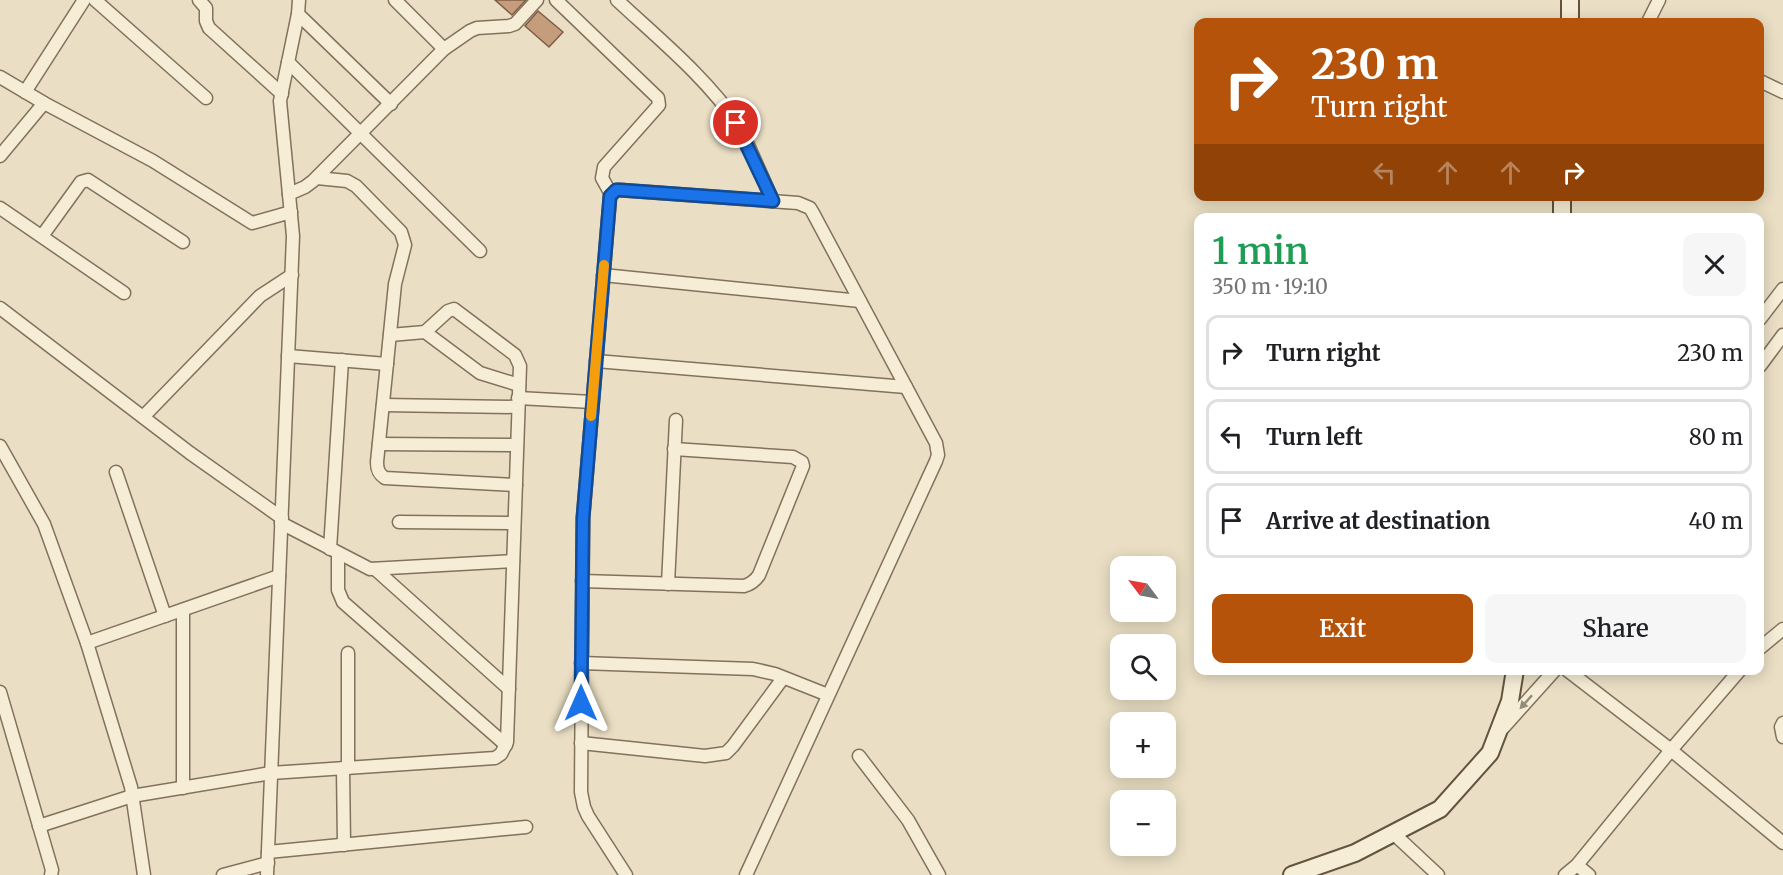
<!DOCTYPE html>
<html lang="en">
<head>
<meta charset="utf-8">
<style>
  body { margin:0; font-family:Merriweather,serif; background:#f6f6f6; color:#202124; height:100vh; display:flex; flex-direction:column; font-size:22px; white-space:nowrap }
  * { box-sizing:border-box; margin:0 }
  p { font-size:20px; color:#757577 }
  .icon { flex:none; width:33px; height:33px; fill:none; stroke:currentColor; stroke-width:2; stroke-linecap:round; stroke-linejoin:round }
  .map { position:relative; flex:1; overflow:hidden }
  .panel { position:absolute; left:1194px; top:213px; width:570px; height:462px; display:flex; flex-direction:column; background:#fff; border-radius:12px; box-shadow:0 3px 15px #0003 }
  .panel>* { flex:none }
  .top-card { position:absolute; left:1194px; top:18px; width:570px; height:183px; border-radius:12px; box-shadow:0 3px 15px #0003; background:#b45309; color:#fff; overflow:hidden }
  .needle { width:39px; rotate:302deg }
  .fabs { position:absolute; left:1110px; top:556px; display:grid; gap:12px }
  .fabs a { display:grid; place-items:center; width:66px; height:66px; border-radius:12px; background:#fff; box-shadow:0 3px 15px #0003; font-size:30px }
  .pin { position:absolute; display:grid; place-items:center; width:51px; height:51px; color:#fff; margin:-26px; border:3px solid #fff; border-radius:50%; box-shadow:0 2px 6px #0007 }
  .me { position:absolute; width:66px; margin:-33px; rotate:0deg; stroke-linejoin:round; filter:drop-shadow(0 0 4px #0008) }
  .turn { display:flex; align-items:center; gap:21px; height:126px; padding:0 18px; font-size:27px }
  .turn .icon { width:78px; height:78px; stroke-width:2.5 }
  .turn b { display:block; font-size:42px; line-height:51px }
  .lanes { display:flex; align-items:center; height:57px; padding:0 18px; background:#0003; justify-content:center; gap:30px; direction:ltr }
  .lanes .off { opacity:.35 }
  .round { display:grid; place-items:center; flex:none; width:63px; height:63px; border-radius:12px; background:#f6f6f6 }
  .overview { display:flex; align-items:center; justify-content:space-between; height:102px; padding:0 18px }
  h1 { font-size:36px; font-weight:600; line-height:45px; color:#1e9e55 }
  .action { display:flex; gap:12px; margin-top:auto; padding:12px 18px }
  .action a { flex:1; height:69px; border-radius:12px; background:#b45309; color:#fff; font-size:24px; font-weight:600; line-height:69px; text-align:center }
  .action a+a { background:#f6f6f6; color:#202124 }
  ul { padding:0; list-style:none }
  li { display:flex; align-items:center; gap:18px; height:75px; margin:0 12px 9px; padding:0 6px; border:3px solid #e0e0e0; border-radius:12px }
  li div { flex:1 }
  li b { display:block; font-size:22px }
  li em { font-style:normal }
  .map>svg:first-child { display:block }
  .building { fill:#c59d7d; stroke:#7f5d44; stroke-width:1.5 }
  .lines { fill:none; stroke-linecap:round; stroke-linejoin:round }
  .street-casing { stroke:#83715c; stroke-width:15 }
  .secondary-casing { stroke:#64533f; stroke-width:20 }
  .street { stroke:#f5edd6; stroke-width:12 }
  .secondary { stroke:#f5edd6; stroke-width:16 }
  .oneway { fill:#948b7a }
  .route-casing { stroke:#114b97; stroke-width:15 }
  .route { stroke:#1a73e8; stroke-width:10 }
  .slow { stroke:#f59e0b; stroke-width:10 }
</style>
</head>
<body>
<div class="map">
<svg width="1783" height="875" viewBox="0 0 1783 875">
  <rect width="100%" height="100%" fill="#eadfc4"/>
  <g class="building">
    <path d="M495 0H526L512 15Z"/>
    <path d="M538 11 563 32 549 47 525 26Z"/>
  </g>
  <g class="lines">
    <g class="street-casing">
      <g id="street">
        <path d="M95 0 206 98"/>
        <path d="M199 0 206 8V21L209 28 282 94"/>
        <path d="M395 0 444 49"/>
        <path d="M556 0 658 98 659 105 604 167 602 178 611 194"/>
        <path d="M617 0C660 40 707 78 740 127L773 201"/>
        <path d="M298 14 391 104"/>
        <path d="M1648 22 1659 0"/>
        <path d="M288 62 480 251"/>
        <path d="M0 77 44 103 153 161 252 223 291 212"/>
        <path d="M1760 81 1783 92"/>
        <path d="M25 92 84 0"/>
        <path d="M0 156 44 103"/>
        <path d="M317 178 347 181 356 186 401 232 405 245 395 284 377 462C377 470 379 474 385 478L516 485"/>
        <path d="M289 194 305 187 313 181 444 49 470 31 477 28 509 26 515 24 537 0"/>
        <path d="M0 208 124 293"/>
        <path d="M42 236 81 182 88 180 183 242"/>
        <path d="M603 275 860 301"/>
        <path d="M0 308 190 453 282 518"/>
        <path d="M1760 319 1783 289"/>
        <path d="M425 332 480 373 519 385"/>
        <path d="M288 356 387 364"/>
        <path d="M596 361 906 387"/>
        <path d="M1760 366 1783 335"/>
        <path d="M518 398 592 402"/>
        <path d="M383 405 518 407"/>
        <path d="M143 417 260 296 292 275"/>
        <path d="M379 444 517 445"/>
        <path d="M0 446 44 524 87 643 131 787 144 875"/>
        <path d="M116 472 165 616"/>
        <path d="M399 522 514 523"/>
        <path d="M281 523 370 569 513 561"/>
        <path d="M330 549 342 360"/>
        <path d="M338 553V590L343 602 506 745"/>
        <path d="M375 569 509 689"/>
        <path d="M582 581 744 586C751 584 755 581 759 575L803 466 802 462 793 457 674 449"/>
        <path d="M668 584 676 420"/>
        <path d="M87 643 279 576"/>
        <path d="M1760 648 1783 629"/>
        <path d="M581 663 753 669 775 674 828 695"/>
        <path d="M1567 670 1671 750 1740 670"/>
        <path d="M0 692 52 870 51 875"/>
        <path d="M1783 723 1781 727 1783 737"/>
        <path d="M1503 728 1555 670"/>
        <path d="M581 743 705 756 726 753 733 746 783 678"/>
        <path d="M859 756 908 820 939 875"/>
        <path d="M343 768 344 845"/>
        <path d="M348 768V653"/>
        <path d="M183 788V610"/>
        <path d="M39 826 132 796 271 773 495 758 501 754 507 742 520 366 515 355 454 309 448 311 425 332 390 335"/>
        <path d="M1393 833 1438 875"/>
        <path d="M268 852 526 827"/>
        <path d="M1577 865 1589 875"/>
        <path d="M223 875 268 863"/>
        <path d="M267 875 293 236 280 101 298 14 299 0"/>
        <path d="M626 875 588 816 584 807 581 792 583 518 610 197 616 190H620L798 203 810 208 813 213 936 443 938 455 936 461 746 875"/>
        <path d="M1565 875 1577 865 1671 750 1783 843"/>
      </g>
    </g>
    <g class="secondary-casing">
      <g id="secondary">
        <path d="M1570 22V0"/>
        <path d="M1562 218V196"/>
        <path d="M1292 875 1355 853 1440 809 1490 753 1510 701 1515 670"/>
      </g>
    </g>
    <use href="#street" class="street"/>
    <use href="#secondary" class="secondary"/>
  </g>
  <defs><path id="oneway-solid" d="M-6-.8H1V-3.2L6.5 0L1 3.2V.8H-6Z" transform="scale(1.5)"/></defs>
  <use class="oneway" href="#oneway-solid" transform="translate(1526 702) rotate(132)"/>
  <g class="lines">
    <g class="route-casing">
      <path id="route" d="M581 703 583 518 610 196 616 190H620L773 201 736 123"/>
    </g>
    <use href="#route" class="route"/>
    <path class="slow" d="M591 416 604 265"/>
  </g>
</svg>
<div class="fabs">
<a><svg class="needle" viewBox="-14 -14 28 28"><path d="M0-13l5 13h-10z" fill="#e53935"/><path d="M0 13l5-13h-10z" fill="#757577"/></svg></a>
<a><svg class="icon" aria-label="search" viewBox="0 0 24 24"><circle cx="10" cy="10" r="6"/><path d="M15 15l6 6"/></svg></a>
<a>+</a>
<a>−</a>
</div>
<div class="pin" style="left:736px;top:123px;background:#d93025"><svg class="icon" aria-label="arrive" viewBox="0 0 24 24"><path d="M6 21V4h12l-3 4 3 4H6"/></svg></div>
<svg class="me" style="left:581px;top:703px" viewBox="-20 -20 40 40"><path d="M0-17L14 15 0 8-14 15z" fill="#1a73e8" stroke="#fff" stroke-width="4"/></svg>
<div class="top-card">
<div class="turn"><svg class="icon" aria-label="right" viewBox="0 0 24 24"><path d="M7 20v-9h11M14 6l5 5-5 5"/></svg><div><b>230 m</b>Turn right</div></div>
<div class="lanes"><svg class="icon off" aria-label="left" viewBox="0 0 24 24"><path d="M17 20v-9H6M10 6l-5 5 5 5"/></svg><svg class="icon off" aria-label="ahead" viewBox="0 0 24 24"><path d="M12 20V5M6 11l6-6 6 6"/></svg><svg class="icon off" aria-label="ahead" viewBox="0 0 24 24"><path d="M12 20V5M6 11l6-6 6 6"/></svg><svg class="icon" aria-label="right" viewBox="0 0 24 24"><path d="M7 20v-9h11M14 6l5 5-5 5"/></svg></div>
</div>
<section class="panel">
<div class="overview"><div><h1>1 min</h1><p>350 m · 19:10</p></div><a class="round"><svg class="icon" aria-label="close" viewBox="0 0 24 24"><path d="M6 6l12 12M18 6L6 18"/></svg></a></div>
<ul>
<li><svg class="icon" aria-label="right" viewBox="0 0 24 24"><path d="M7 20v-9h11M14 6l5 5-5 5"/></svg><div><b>Turn right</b></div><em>230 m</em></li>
<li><svg class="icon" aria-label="left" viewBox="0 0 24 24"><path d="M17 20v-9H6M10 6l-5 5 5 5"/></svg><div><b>Turn left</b></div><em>80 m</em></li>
<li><svg class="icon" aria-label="arrive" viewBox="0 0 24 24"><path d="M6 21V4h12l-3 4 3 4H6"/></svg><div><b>Arrive at destination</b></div><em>40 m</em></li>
</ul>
<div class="action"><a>Exit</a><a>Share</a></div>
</section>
</div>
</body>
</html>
